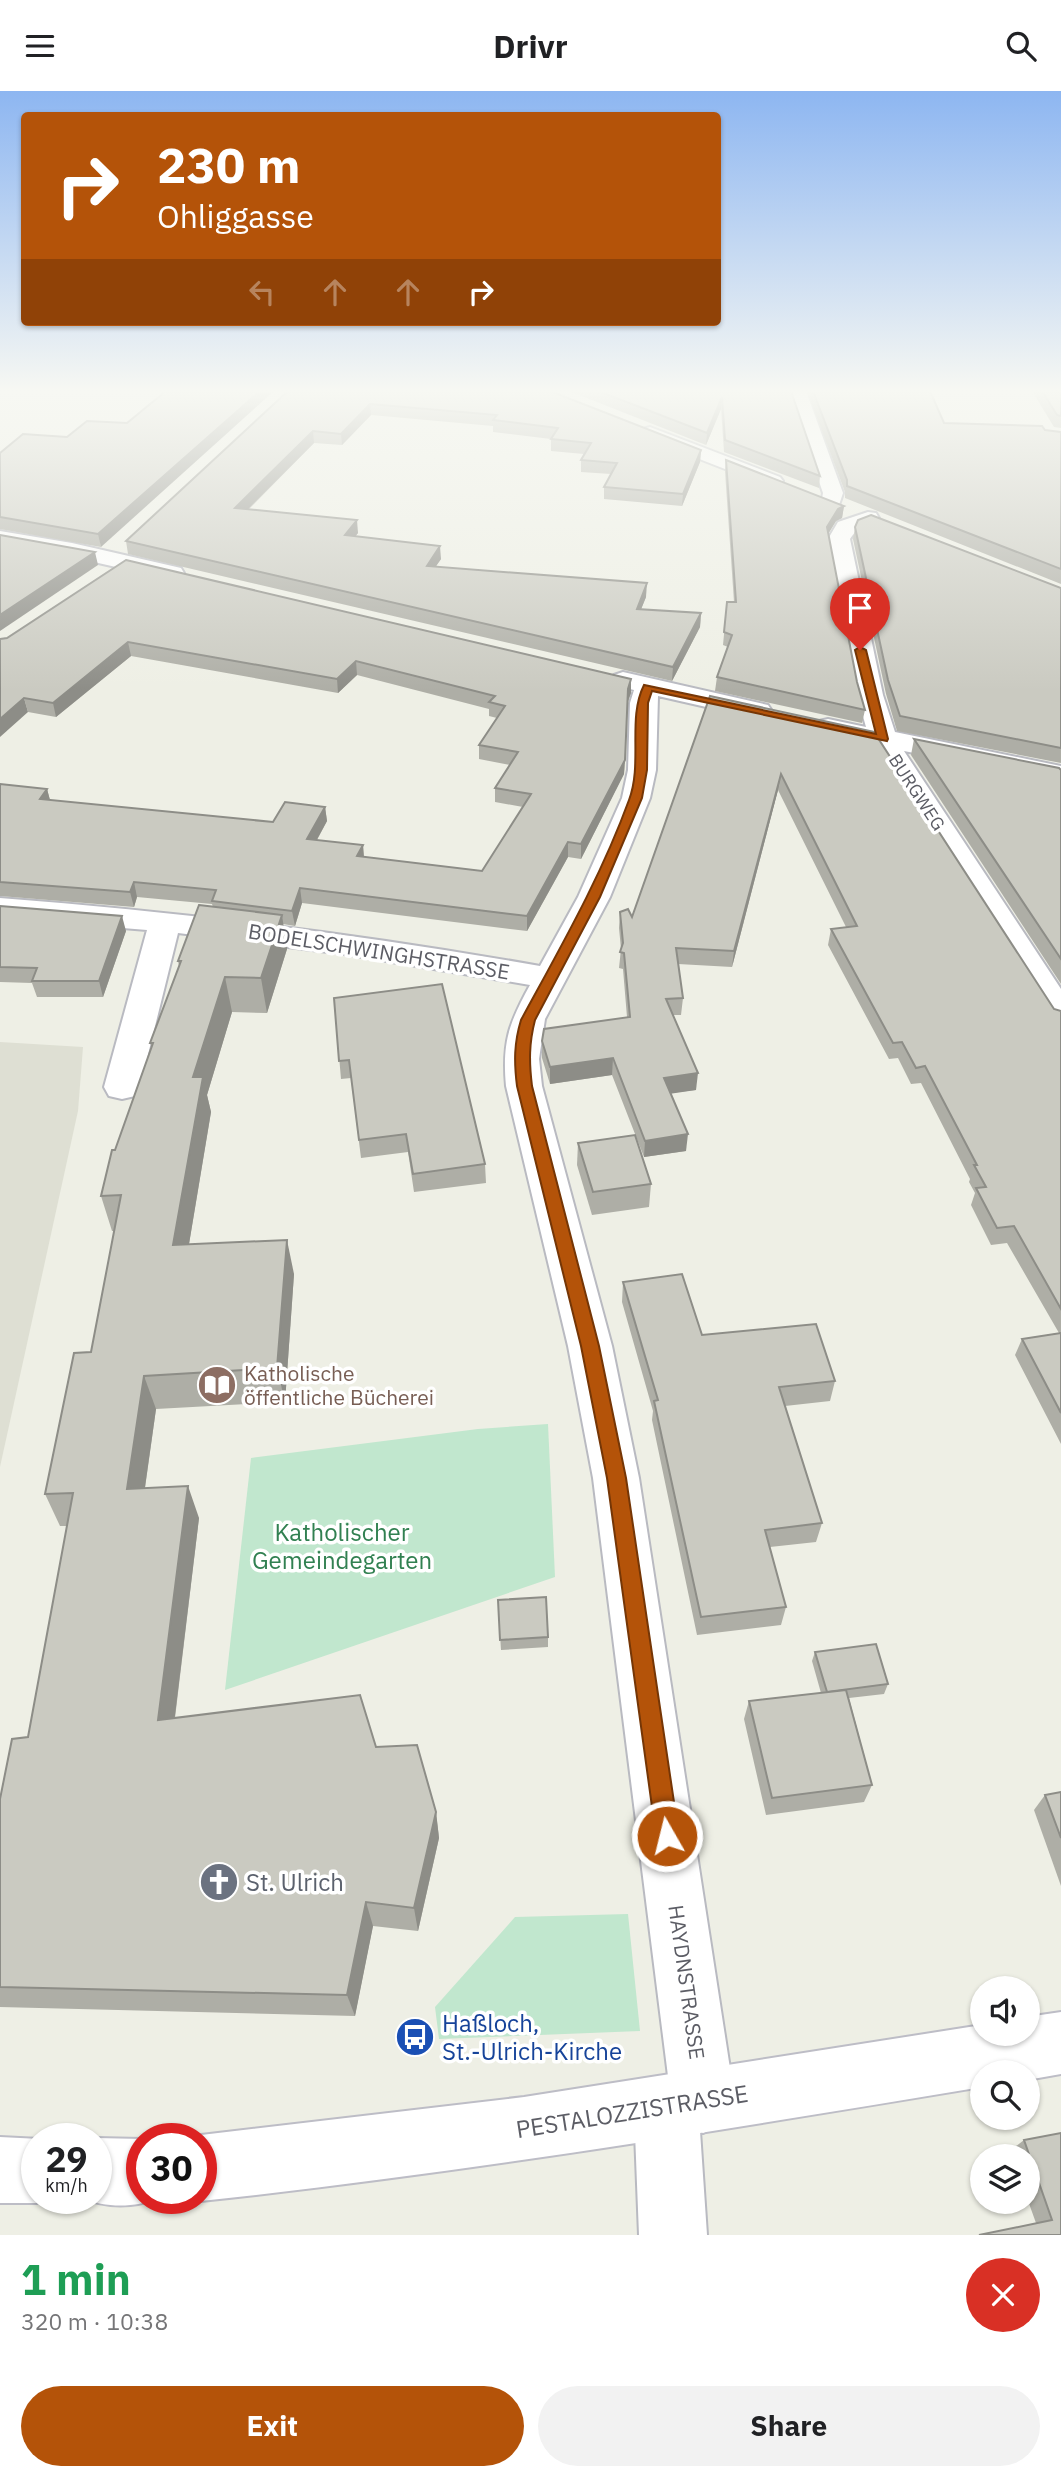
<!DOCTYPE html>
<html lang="en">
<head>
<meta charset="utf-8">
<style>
  body { margin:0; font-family:"IBM Plex Sans",sans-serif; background:#f2f2f2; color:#202124; height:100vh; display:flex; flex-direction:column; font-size:26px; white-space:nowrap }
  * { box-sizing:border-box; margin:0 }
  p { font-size:23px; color:#757577 }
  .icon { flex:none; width:38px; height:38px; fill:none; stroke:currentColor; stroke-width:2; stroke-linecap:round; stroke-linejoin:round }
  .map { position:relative; height:2144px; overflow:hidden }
  .sheet { display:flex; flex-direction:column; background:#fff; flex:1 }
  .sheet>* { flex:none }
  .guide { position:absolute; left:21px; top:21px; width:700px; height:214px; border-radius:7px; box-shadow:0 2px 5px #0004; background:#b45309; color:#fff; overflow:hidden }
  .controls { position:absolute; left:970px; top:1885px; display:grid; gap:14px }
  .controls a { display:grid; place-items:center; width:70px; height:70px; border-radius:50%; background:#fff; box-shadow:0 2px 5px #0004; font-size:35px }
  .speed { position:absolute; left:21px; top:2032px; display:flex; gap:14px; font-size:35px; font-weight:700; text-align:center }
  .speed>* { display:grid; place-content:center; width:91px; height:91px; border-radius:50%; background:#fff; box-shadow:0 2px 5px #0004; line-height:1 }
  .speed small { font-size:18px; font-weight:400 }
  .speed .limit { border:10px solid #d22; background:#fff; color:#111 }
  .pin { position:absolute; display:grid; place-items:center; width:60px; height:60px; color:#fff; margin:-72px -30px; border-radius:50% 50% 50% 0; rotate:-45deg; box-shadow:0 0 7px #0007 }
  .pin .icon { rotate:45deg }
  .me { position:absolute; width:77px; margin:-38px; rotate:352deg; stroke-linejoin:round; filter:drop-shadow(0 0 5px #0008) }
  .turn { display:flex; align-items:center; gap:24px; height:147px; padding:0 21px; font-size:32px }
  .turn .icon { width:91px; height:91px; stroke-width:2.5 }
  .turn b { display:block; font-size:49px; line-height:60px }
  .lanes { display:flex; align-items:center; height:66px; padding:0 21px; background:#0003; justify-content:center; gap:35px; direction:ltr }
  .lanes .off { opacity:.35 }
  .round { display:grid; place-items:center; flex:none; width:74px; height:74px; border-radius:37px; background:#f2f2f2 }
  .headline { display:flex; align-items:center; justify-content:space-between; height:119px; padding:0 21px }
  h1 { font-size:42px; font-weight:800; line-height:52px; color:#1e9e55 }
  .button { display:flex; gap:14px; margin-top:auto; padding:14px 21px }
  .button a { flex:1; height:80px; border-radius:42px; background:#b45309; color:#fff; font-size:28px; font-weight:800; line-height:80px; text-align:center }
  .button a+a { background:#f2f2f2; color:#202124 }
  header { display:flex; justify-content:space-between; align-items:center; height:91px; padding:0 21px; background:#fff; font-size:32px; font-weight:800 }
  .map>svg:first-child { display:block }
  .education { fill:#dedfd3 }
  .green { fill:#c1e7ce }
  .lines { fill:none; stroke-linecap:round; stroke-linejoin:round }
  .minor-casing { stroke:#b9bac1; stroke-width:4 }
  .secondary-casing { stroke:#bdbdc6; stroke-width:4 }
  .minor { fill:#fff; fill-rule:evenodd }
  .secondary { fill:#fff; fill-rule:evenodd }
  .wall { fill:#aeaea6 }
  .shaded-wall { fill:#8d8d87 }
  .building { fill:#cacac1; stroke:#8d8d87; stroke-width:2 }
  .route { fill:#b45309; stroke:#753606; stroke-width:2 }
  .labels { text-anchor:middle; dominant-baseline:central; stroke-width:7; stroke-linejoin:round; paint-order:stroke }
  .far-street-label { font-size:18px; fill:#5c5d65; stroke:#fff }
  .street-label { font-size:21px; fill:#5c5d65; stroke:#fff }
  .education-label { font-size:21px; fill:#785e54; stroke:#fff; text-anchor:start }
  .near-park-label { font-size:24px; fill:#318051; stroke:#fff }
  .near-worship-label { font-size:24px; fill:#5b616d; stroke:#fff; text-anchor:start }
  .near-transit-label { font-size:24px; fill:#164399; stroke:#fff; text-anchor:start }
  .near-street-label { font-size:24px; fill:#5c5d65; stroke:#fff }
</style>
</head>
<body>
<header><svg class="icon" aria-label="menu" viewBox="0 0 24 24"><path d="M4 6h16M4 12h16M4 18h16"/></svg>Drivr<svg class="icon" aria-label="search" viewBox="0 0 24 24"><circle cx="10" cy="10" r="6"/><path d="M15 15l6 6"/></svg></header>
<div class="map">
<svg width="1061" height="2144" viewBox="0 0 1061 2144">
  <rect width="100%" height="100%" fill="#eeefe5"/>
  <path class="education" d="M0 951 83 956 78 1020 0 1376Z"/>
  <g class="green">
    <path d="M548 1333 555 1486 225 1599 251 1367 478 1338Z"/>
    <path d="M628 1823 640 1940 439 1948 435 1916 515 1826Z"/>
  </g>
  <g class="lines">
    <g class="minor-casing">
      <g id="minor">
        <path d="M788 300H806L843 402 838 417H824L821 413 823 402Z"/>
        <path d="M650 336 780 386 783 390 780 394H766L643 346 641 342 643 338Z"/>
        <path d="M868 421 876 422 879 427C871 438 857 436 850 448L883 604 895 641 1061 675V691L904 660 1061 898V935L1049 932 873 653 819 642 815 636 819 630 828 628 866 636 857 604 828 448 838 431Z"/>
        <path d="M0 440 72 452 181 477 184 482 181 487 173 489 72 466 0 454Z"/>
        <path d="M623 581 768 614 772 620 768 626 759 628 658 605 656 679 650 707 610 806 545 928 539 968 542 995 612 1255 639 1387 735 2010 725 2032 703 2042 700 2040 707 2144H639L634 2016 643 1993 668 1985 593 1387 568 1255 506 995C502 951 509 932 530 894L344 863 178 842 140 996 135 1005 122 1008 109 1005 104 996 147 839 0 827V807C181 821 361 843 540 875L578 806 622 707 628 679 630 612 634 599 614 594 610 589 614 584Z"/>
      </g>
    </g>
    <g class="secondary-casing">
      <g id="secondary">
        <path d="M1061 1921V1983L1027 1989V1981H982V1996C722 2039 463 2082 201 2110L195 2107H201V2048H193L201 2044 524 2006 982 1934V1942H1027V1926Z"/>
        <path d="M0 2046 40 2048H37V2107H48L37 2112H0Z"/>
        <path d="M96 2047 142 2048V2107H158C135 2117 106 2117 82 2107H96Z"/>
      </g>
    </g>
    <use href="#minor" class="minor"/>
    <use href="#secondary" class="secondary"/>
  </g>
  <g class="wall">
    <path d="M288 300H550L701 359 700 371 682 415 604 408V396L611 383 581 381V369L584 363 551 360V348L493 341V335L371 324 342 354 314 352 248 419 358 442 355 445 441 468 436 475 646 506 641 518 701 522 700 536 672 590 128 463 126 450Z"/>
    <path d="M569 300H791L820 385 819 397 724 361 721 318 706 354Z"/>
    <path d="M807 300H930L944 332 1045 339 1061 341V493L845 407V401Z"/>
    <path d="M1032 300H1061V337L1054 336Z"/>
    <path d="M87 330 101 456 0 438V362L67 346Z"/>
    <path d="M726 369 844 415 842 427 836 430 828 443 857 591 865 619 862 632 715 600 717 586 728 556 723 554 727 511H734L725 381Z"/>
    <path d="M855 436 1061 497V672L897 640 886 603 853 448Z"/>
    <path d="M126 469 631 588V602L628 611 624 683 581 768 568 766 527 840 302 812 295 835 283 833 287 858 267 922 232 921 207 1004 211 1021 189 1153 294 1183 285 1311 156 1318 145 1397 199 1427 175 1627 376 1656 436 1721 439 1747 418 1840 373 1835 355 1925 0 1916V1708L28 1646 67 1435H60L45 1403 91 1261 114 1140H112L101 1105 115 1059 152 957 150 952 179 875 178 870 213 816 212 813 137 806 134 816 0 805V693L47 698 50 709 273 731 325 716 327 730 317 749 363 754 364 766 482 780 523 716 495 711V697L510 674 479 668V654L497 627 489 625V618L357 584 338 602 131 565 56 626 28 621 7 547Z"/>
    <path d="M710 605 1054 918 1061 920V1353L1015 1264 1022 1248 1059 1242 1007 1152 991 1154 971 1114 975 1102 969 1091 970 1088 921 992 911 993 898 967 889 968 828 854 831 838 846 836 778 699 732 876 678 873 683 907 681 924H673L696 999 670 1002 686 1060 644 1066 612 984 550 993 542 967V950L627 926 623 878 619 877 621 858 619 837 620 821 632 826Z"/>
    <path d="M914 648 1061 679V893L911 664Z"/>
    <path d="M0 815 126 840 103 906H37L32 892 0 891Z"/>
    <path d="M334 907 485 1073 486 1092 414 1101 408 1061 361 1067 351 987 341 988Z"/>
    <path d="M578 1052 651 1093 649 1116 592 1124 577 1074Z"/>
    <path d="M623 1191 702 1244 835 1290 830 1310 785 1315 822 1432 816 1451 770 1456 786 1516 781 1534 697 1544 652 1329 653 1320 622 1211Z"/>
    <path d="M498 1509 548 1546V1556L501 1559Z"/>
    <path d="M815 1561 888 1593 884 1603 849 1607 872 1694 864 1711 766 1724 744 1628 749 1610 821 1602 812 1570Z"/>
    <path d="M1061 1701V1795L1034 1719 1045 1704Z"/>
    <path d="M1024 2049 1061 2144 1036 2132 1027 2107V2065H1013L1011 2059Z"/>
  </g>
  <g class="shaded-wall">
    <path d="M260 300H274L101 456 98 443Z"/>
    <path d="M722 306 721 318 706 354 707 342Z"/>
    <path d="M370 313 371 324 342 354 341 343Z"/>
    <path d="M313 340 314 352 236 430 235 417Z"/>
    <path d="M701 359 700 371 682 415 683 403Z"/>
    <path d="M844 415 842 427 836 430 825 448 827 436 838 418Z"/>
    <path d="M357 429 358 442 346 457 345 444Z"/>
    <path d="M440 455 441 468 427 488V475Z"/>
    <path d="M95 461 98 474 0 540V524Z"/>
    <path d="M647 492 646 506 636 531 637 518Z"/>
    <path d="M701 522 700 536 672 590 673 576Z"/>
    <path d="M128 551 131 565 56 626 53 612Z"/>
    <path d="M356 570 357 584 338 602 337 588Z"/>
    <path d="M631 588V602L627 612 628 598Z"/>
    <path d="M24 607 28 621 0 646V628Z"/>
    <path d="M625 669 624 683 581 768V753Z"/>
    <path d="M781 683 778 699 732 876 734 860Z"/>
    <path d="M47 698 51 713 40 708Z"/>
    <path d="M325 716 327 730 309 763 307 748Z"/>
    <path d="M568 751V766L527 840V825Z"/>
    <path d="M363 754 364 769 357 765Z"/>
    <path d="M134 791 137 806 134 816 130 801Z"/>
    <path d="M300 797 302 812 295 835 292 820Z"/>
    <path d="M282 824 287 858 267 922 261 887Z"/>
    <path d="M122 825 126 840 103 906 99 890Z"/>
    <path d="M225 886 232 921 207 1004 211 1021 183 1189 173 1154 193 986Z"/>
    <path d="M613 967 612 984 550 993V976Z"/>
    <path d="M698 982 696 999 662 1004 664 987Z"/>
    <path d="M688 1043 686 1060 644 1066 645 1050Z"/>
    <path d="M287 1149 294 1183 285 1311 277 1277Z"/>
    <path d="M144 1285 156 1318 140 1431 127 1398Z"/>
    <path d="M188 1395 199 1427 171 1657 158 1629Z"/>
    <path d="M436 1721 439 1747 418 1840 414 1817Z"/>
    <path d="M366 1811 373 1835 355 1925 347 1904Z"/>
  </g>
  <g class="building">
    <path d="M166 300H260L98 443 0 426V362L23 343 67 346 87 330 127 332Z"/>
    <path d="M288 300H550L701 359 683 403 604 396 617 372 581 369 591 352 551 348 558 337 493 329 497 324 370 313 341 343 313 340 235 417 357 429 345 444 440 455 427 475 647 492 637 518 701 522 673 576 126 450Z"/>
    <path d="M598 300H791L820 385 725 349 722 306 707 342Z"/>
    <path d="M813 300H930L944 332 1042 335 1045 339 1061 341V478L847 395V389Z"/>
    <path d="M1042 300H1061V325L1057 324Z"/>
    <path d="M726 369 844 415 838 418 827 436 857 591 865 619 717 586 732 544 724 541 727 511H736Z"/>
    <path d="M871 424 1061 497V657L900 625 888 589 855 436 858 429Z"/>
    <path d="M0 444 95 461 0 524Z"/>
    <path d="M126 469 631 588 628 598 625 669 581 753 568 751 527 825 300 797 292 820 212 810 216 799 134 791 130 801 0 791V693L47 698 40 708 273 731 285 711 325 716 307 748 363 754 357 765 482 780 531 703 495 697 518 661 479 654 505 615 489 611 495 605 356 570 337 588 128 551 53 612 24 607 0 628V548L7 547Z"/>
    <path d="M710 605 874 641 1054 918 1061 920V1218L1014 1135 997 1137 976 1097 986 1096 974 1074H977L925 975 916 977 902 951 893 952 831 838 857 835 781 683 734 860 676 857 683 907 666 908 698 982 664 987 688 1043 645 1050 613 967 550 976 542 950 544 938 630 926 624 862 620 861 623 852 620 821 628 818 632 826Z"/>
    <path d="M914 648 1059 677 1061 679V868Z"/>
    <path d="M199 814 282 824 261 887 225 886 193 986H203L173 1154 287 1149 277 1277 144 1285 127 1398 188 1395 158 1629 360 1604 376 1656 417 1654 436 1721 414 1817 366 1811 347 1904 0 1896V1708L12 1648 28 1646 73 1402 45 1403 74 1262 91 1261 121 1104 101 1105 112 1059H115L153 952H150L181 870H178Z"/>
    <path d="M0 815 122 825 99 890H32L37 877 0 876Z"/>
    <path d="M442 893 485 1073 413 1083 406 1043 359 1049 349 969 339 970 334 907Z"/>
    <path d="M635 1044 651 1093 593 1101 578 1052Z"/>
    <path d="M682 1183 702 1244 816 1233 835 1290 779 1296 822 1432 765 1439 786 1516 701 1526 654 1310 658 1309 623 1191Z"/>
    <path d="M1061 1242V1322L1022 1248Z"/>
    <path d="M546 1506 548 1546 500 1549 498 1509Z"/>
    <path d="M876 1553 888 1593 827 1601 815 1561Z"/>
    <path d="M846 1599 872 1694 772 1707 749 1610Z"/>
    <path d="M1061 1701V1747L1045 1704Z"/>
    <path d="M1061 2042V2144H979L1052 2129 1024 2049Z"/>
  </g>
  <linearGradient id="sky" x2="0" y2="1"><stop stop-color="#8db6f1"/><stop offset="0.5" stop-color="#f7f8f3"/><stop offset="1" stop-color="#f7f8f3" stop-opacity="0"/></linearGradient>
  <rect width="1061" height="600" fill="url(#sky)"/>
  <path class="route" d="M860 556 866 559 888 648 887 650 652 600 648 612 647 679 642 707 600 806 535 929C529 952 529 971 532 995L599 1255 626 1387 679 1745 676 1753 667 1757 659 1753 656 1745 607 1387 581 1255 517 995C514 971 514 952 521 929 560 857 601 786 629 709 643 672 627 628 644 594L876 643 855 559Z"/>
  <defs>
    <g id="library-disc" transform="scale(2.0125)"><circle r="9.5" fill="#8d6e63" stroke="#fff"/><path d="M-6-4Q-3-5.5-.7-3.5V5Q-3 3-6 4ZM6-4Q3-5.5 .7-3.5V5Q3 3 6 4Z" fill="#fff"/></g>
    <g id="church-disc" transform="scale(2.0125)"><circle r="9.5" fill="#6b7280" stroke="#fff"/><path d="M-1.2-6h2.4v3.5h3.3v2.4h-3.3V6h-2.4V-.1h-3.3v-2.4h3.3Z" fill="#fff"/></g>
    <g id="bus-disc" transform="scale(2.0125)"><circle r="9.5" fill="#1a4fb4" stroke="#fff"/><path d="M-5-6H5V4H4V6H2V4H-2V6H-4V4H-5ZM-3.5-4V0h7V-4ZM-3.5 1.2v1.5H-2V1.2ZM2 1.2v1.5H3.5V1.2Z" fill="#fff"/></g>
  </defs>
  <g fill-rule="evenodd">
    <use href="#library-disc" x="217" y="1294"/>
    <use href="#church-disc" x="219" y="1791"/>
    <use href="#bus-disc" x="415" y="1946"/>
  </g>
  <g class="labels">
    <g class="far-street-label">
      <text transform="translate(917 701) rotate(57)">BURGWEG</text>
    </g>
    <g class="street-label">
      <text transform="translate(379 860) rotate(9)">BODELSCHWINGHSTRASSE</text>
      <text transform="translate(687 1891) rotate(82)">HAYDNSTRASSE</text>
    </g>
    <g class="education-label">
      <text x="244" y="1282">Katholische<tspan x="244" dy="24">öffentliche Bücherei</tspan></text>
    </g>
    <g class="near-park-label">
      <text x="342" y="1441">Katholischer<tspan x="342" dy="28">Gemeindegarten</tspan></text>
    </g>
    <g class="near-worship-label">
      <text x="246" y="1791">St. Ulrich</text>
    </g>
    <g class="near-transit-label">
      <text x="442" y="1932">Haßloch,<tspan x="442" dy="28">St.-Ulrich-Kirche</tspan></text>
    </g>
    <g class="near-street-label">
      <text transform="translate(632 2020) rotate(-9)">PESTALOZZISTRASSE</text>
    </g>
  </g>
</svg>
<div class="controls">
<a><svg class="icon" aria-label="sound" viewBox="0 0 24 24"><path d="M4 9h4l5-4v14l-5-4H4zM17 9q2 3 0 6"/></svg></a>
<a><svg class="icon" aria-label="search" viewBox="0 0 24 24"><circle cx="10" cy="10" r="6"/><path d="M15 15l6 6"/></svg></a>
<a><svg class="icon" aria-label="layers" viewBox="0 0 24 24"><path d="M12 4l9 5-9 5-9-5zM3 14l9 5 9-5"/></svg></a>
</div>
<div class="speed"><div>29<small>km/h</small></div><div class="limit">30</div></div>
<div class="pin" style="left:860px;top:559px;background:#d93025"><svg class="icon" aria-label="arrive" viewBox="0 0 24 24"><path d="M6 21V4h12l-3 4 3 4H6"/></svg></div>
<svg class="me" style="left:667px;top:1745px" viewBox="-20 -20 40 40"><circle r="17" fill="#b45309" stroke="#fff" stroke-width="3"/><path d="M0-11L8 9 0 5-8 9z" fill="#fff"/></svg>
<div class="guide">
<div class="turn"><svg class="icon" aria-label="right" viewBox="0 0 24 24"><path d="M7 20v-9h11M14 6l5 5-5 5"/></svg><div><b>230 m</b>Ohliggasse</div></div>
<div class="lanes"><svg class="icon off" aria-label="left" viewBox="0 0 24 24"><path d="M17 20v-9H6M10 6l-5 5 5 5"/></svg><svg class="icon off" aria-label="ahead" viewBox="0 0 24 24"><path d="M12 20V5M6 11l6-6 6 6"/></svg><svg class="icon off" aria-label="ahead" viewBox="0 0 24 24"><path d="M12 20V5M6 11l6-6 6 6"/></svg><svg class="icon" aria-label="right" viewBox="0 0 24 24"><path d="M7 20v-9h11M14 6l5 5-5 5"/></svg></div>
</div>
</div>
<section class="sheet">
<div class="headline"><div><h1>1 min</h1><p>320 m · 10:38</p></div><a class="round" style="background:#d93025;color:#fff"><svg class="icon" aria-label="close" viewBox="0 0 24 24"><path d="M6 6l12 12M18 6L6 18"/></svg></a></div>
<div class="button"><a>Exit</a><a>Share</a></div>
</section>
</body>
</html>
